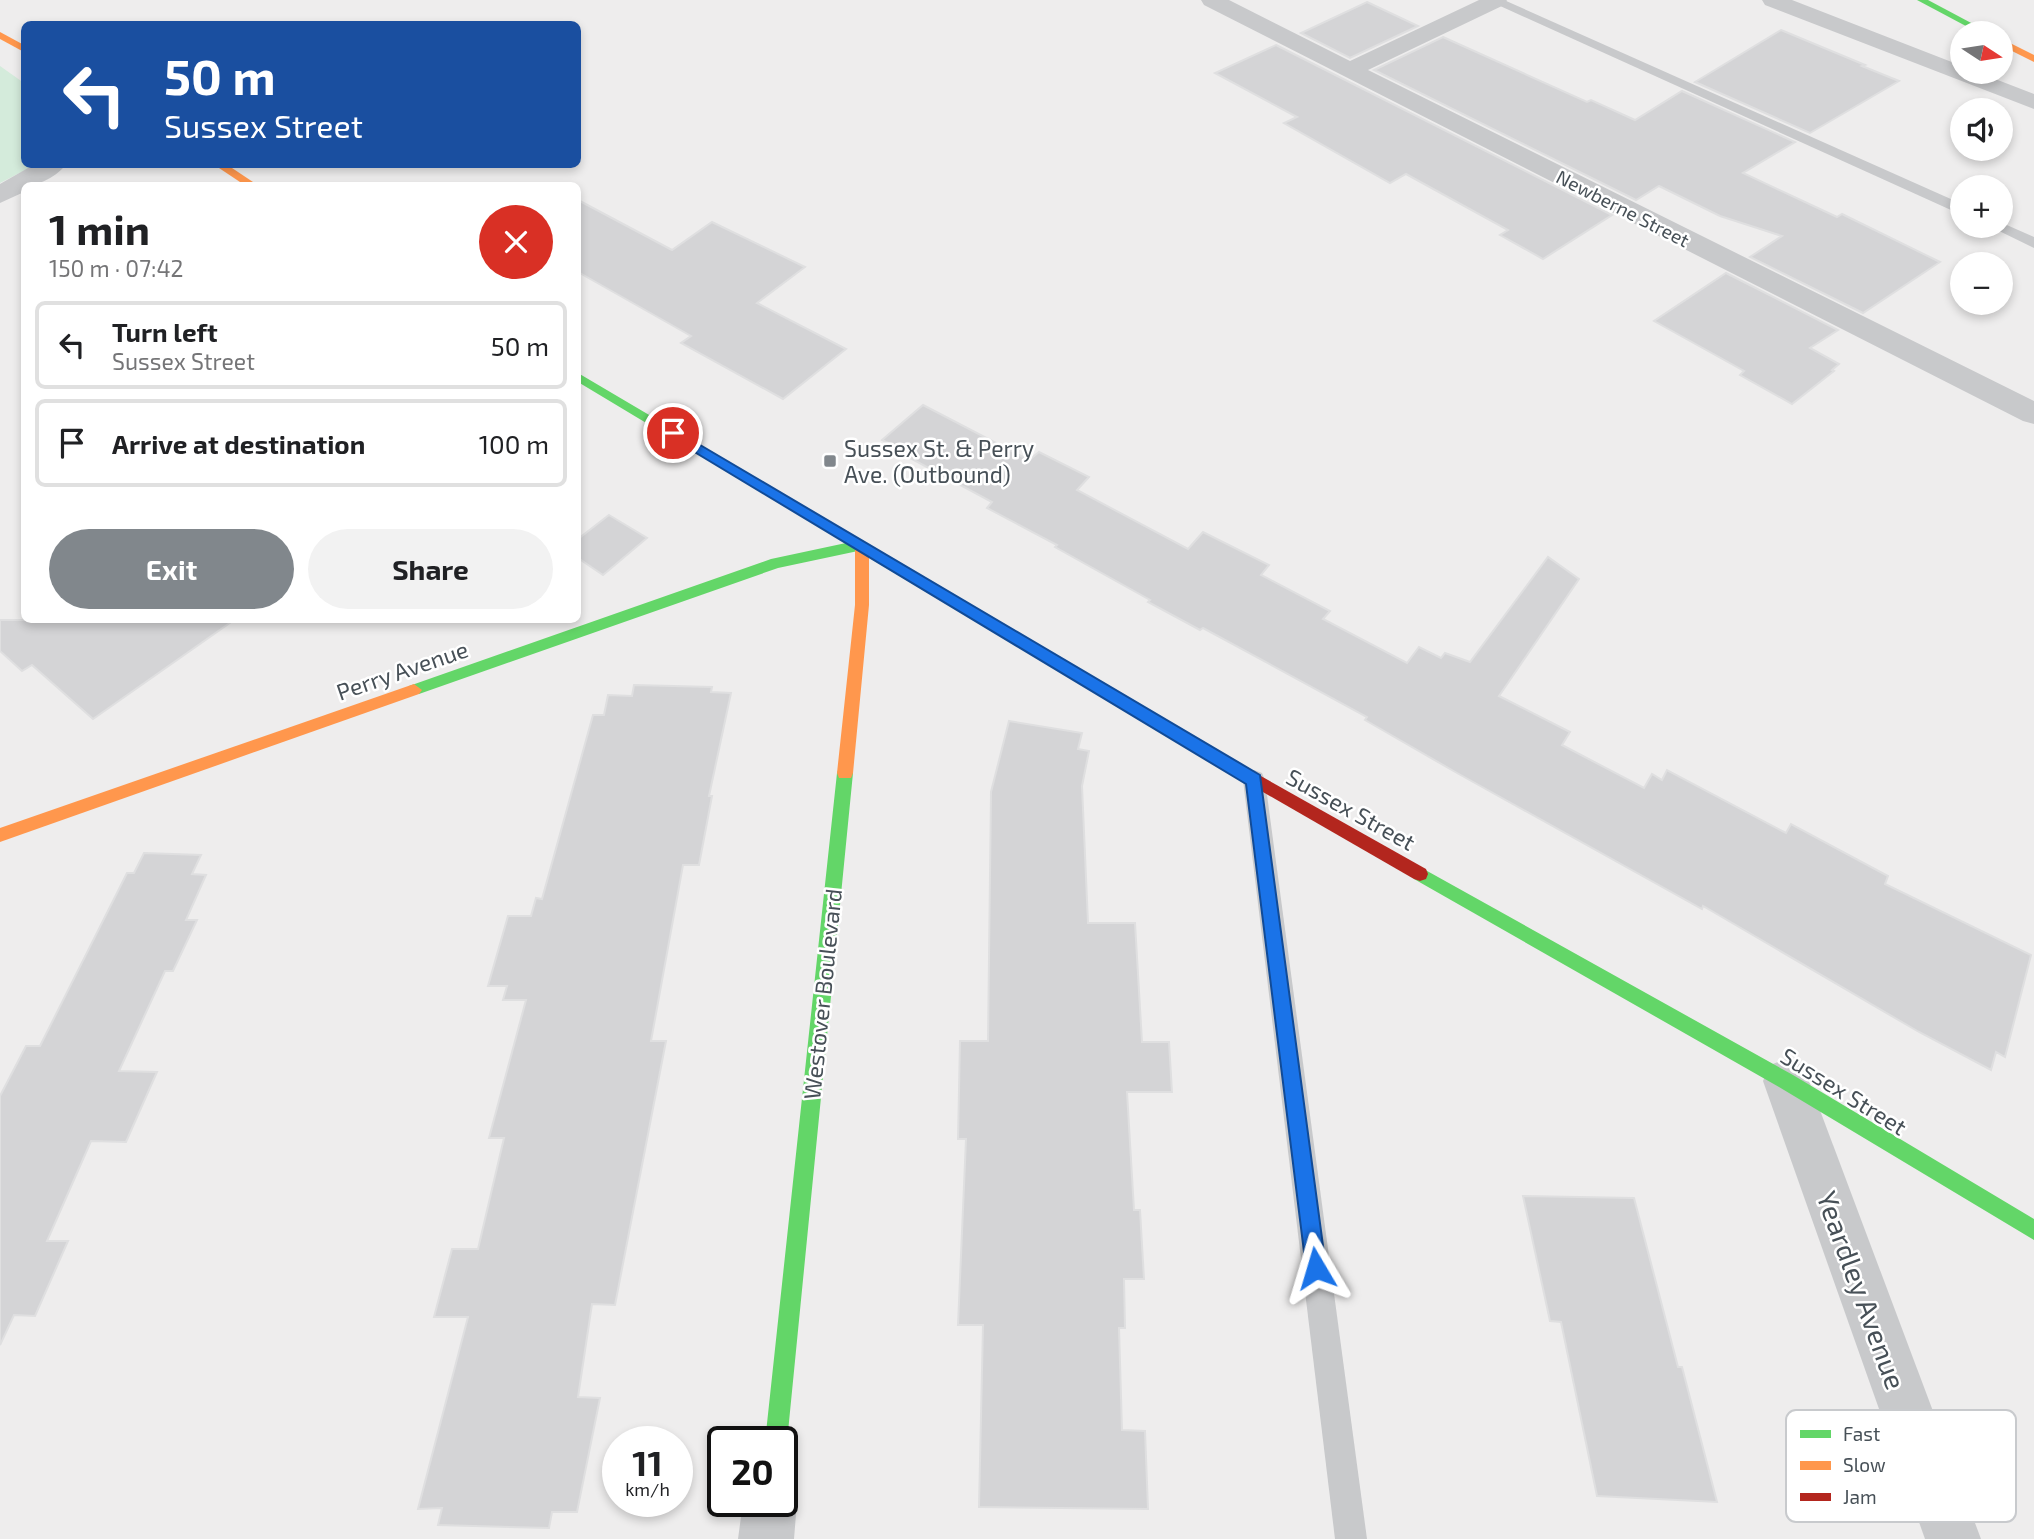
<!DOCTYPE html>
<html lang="en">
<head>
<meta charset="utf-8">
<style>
  body { margin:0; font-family:"Exo 2",sans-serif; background:#f2f2f2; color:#202124; height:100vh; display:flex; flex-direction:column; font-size:26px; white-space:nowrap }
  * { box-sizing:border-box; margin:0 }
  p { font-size:23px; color:#757577 }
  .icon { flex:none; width:38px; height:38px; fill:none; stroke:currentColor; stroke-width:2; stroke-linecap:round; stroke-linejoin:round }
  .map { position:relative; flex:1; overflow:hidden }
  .panel { position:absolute; left:21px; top:182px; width:560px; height:441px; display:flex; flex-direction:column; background:#fff; border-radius:10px; box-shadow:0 4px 10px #0003 }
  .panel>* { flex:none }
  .top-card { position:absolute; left:21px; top:21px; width:560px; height:147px; border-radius:10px; box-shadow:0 4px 10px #0003; background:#1a4fa0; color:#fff; overflow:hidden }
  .needle { width:46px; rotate:102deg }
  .tools { position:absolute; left:1950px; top:21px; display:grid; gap:14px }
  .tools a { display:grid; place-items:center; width:63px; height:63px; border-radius:50%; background:#fff; box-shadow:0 4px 10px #0003; font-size:35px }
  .speed { position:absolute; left:602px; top:1426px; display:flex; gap:14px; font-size:35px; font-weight:700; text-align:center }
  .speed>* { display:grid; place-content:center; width:91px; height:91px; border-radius:50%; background:#fff; box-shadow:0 4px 10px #0003; line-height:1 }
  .speed small { font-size:18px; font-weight:400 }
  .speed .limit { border:4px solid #111; border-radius:10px; background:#fff; color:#111 }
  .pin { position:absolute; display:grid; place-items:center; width:60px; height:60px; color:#fff; margin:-30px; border:4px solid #fff; border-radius:50%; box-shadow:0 2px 7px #0007 }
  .me { position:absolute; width:77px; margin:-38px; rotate:353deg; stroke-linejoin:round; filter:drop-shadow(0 0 5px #0008) }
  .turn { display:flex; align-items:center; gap:24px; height:147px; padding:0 28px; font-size:32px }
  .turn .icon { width:91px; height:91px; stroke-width:2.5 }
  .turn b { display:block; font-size:49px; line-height:60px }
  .round { display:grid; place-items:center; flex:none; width:74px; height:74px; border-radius:37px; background:#f2f2f2 }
  .overview { display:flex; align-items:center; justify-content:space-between; height:119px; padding:0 28px }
  h1 { font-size:42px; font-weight:700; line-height:52px }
  .action { display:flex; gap:14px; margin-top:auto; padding:14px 28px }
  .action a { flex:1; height:80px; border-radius:42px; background:#81878c; color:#fff; font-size:28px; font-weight:700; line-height:80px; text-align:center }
  .action a+a { background:#f2f2f2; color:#202124 }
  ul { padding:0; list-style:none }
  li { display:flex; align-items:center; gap:21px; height:88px; margin:0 14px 10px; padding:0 14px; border:4px solid #e0e0e0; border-radius:10px }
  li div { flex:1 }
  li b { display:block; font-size:26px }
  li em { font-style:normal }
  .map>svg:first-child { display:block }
  .green { fill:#d4ebdb }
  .building { fill:#d4d4d6; stroke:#dfdfe0; stroke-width:2 }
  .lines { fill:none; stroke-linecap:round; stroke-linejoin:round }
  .lane { fill:#c8c9cb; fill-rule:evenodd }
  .street { fill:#c8c9cb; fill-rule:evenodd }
  .fast { fill:#63d668; fill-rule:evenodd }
  .slow { fill:#ff974d; fill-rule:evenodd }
  .jam { fill:#b3261e; fill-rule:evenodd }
  .route { fill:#1a73e8; stroke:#114b97; stroke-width:2 }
  .poi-dot { fill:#81878c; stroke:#fff; stroke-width:2.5 }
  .labels { text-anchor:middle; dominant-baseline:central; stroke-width:5; stroke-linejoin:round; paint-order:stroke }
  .far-street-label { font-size:19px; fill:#475057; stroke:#fff }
  .poi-label { font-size:23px; fill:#475057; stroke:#fff; text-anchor:start }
  .street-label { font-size:23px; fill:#475057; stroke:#fff }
  .near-street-label { font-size:28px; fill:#475057; stroke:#fff }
  .key { fill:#fff; stroke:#c8cacd; stroke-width:2 }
  .key-label { font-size:19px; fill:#475057 }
</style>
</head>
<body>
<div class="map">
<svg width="2034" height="1539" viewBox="0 0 2034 1539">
  <rect width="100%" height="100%" fill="#eeeded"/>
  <path class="green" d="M0 66 24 83V164L35 165 0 183Z"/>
  <g class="building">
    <path d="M1367 2 1418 26 1350 58 1301 33Z"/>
    <path d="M1781 30 1865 65 1862 66 1899 81 1810 133 1695 82Z"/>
    <path d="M1443 37 1587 102 1591 100 1635 120 1682 91 1795 142 1743 173 1837 217 1842 214 1940 262 1863 313 1750 257 1782 236 1720 216 1659 186 1636 200 1374 70Z"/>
    <path d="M1276 45 1612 215 1543 259 1500 235 1508 230 1406 174 1390 183 1284 123 1297 117 1215 73Z"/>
    <path d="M578 200 672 250 712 222 805 267 757 303 846 349 783 399 681 343 691 336 578 272Z"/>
    <path d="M1726 273 1838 330 1810 348 1839 364 1832 370 1834 371 1792 404 1740 375 1744 371 1654 321Z"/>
    <path d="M923 405 1029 460 1039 452 1089 477 1077 490 1188 549 1203 532 1269 565 1261 575 1330 611 1323 619 1407 663 1419 647 1441 658 1445 653 1470 662 1548 557 1579 579 1499 696 1570 732 1562 745 1644 788 1652 774 1662 780 1667 770 1786 833 1791 824 1888 876 1885 884 2031 955 2005 1057 1996 1052 1991 1070 1919 1032 1703 906 1702 909 1457 773 1365 720 1367 717 1203 628 1200 630 1148 602 1150 600 1055 547 1057 545 987 508 992 502 910 458 913 455 882 440Z"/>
    <path d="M609 515 647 538 603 575 578 558V539Z"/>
    <path d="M0 620H234L93 719 32 665 22 671 0 651Z"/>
    <path d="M634 685 712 687 711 692 731 693 709 796H712L699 865H683L651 1041H666L615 1305 592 1304 578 1397 600 1398 577 1512H552L549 1528 438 1525 442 1508 418 1509 468 1317H434L452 1249H478L504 1138H489L526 1000H503L507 986H488L508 916H531L536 898 542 899 593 715H604L608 695 632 696Z"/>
    <path d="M1009 721 1082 733 1078 749 1089 751 1082 786 1088 923H1135L1142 1042H1169L1172 1092H1127L1134 1210H1140L1144 1279H1124L1125 1328H1119L1122 1430 1145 1431 1148 1509 979 1507 983 1325H958L966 1139H958L960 1041H988L991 792Z"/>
    <path d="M144 853 201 855 192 874 206 875 186 920H197L173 971H165L119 1071 157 1072 126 1142 91 1141 47 1241H68L35 1316 14 1315 0 1345V1096L26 1046H40L127 873H134Z"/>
    <path d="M1523 1196 1634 1198 1678 1367H1682L1717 1502 1597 1496 1561 1322 1550 1321Z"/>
  </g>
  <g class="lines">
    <g class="lane">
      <path d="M1487 0H1504L1962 204V215Z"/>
      <path d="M2000 222 2034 237V248L1989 226H2000Z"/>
      <path d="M1254 770 1262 773 1265 780 1367 1539H1335L1243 780 1246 773Z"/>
    </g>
    <g class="street">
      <path d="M1201 0H1229L1350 61 1479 0H1507L1504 5 1368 70 2034 401V424L2023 421 1204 5Z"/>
      <path d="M1762 0H1792L1962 66V72H1977L2034 94V109L1765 5Z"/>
      <path d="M35 164H66C58 176 38 186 24 186V192L0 203V184Z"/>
      <path d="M1786 1059 1802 1065 1809 1081 1981 1539H1925L1763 1081 1770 1065Z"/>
      <path d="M782 1480 789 1483 797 1502 794 1539H738L743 1502H782Z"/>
    </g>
    <g class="fast">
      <path d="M1917 0H1928L1990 33H1979Z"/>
      <path d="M578 373 1193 736 1196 741 1193 746H1183L858 551 778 568 419 694H409L406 690 409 686 771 559 846 543 578 382Z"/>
      <path d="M845 766 851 768 853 773 787 1442 782 1450V1442H765L837 773 839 768Z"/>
      <path d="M1420 867 1793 1075 2034 1219V1240L1779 1087 1414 879 1412 874 1414 869Z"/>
    </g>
    <g class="slow">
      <path d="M0 32 24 45V52L0 39Z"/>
      <path d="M2000 38 2034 55V62L2000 45Z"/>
      <path d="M213 164H226L259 186H246Z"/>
      <path d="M862 540 869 545V605L853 773 851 778H839L837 773 855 605V545Z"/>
      <path d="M414 684 422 690 419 694 0 842V828Z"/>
    </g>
    <path class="jam" d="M1188 735 1426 869 1428 874 1426 879 1420 881 1414 879 1183 746 1180 741 1183 736Z"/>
  </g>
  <path class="route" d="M673 429 1260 775 1326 1268 1323 1275 1316 1278 1309 1275 1306 1268 1246 784 668 436V430Z"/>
  <rect class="poi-dot" x="823" y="454" width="14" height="14" rx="3.5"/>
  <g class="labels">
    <g class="far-street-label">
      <text transform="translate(1623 208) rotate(27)">Newberne Street</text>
    </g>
    <g class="poi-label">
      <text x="844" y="448">Sussex St. &amp; Perry<tspan x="844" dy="26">Ave. (Outbound)</tspan></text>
    </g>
    <g class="street-label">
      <text transform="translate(402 670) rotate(-19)">Perry Avenue</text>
      <text transform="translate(1351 809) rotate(29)">Sussex Street</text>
      <text transform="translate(822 994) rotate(-84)">Westover Boulevard</text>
      <text transform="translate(1844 1091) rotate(32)">Sussex Street</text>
    </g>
    <g class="near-street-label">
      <text transform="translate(1862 1290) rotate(70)">Yeardley Avenue</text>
    </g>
  </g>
  <rect x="1786" y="1410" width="230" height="112" rx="10" class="key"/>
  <rect x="1800" y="1430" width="31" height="8" fill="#63d668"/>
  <rect x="1800" y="1461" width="31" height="9" fill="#ff974d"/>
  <rect x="1800" y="1493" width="31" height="8" fill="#b3261e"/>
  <g class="key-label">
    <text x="1843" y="1441">Fast</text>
    <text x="1843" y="1472">Slow</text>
    <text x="1843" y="1504">Jam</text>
  </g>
</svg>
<div class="tools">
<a><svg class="needle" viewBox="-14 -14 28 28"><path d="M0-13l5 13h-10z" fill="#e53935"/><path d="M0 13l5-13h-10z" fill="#757577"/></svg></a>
<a><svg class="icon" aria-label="sound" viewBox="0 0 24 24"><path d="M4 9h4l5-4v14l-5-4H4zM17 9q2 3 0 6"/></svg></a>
<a>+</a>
<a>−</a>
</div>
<div class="speed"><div>11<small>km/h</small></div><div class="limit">20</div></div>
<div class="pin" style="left:673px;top:433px;background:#d93025"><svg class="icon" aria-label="arrive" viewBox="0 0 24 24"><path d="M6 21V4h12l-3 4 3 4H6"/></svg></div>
<svg class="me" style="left:1316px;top:1268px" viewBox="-20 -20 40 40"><path d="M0-17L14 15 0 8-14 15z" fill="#1a73e8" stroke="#fff" stroke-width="4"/></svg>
<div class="top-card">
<div class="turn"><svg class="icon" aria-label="left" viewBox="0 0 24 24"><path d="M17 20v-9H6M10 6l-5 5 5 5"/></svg><div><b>50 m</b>Sussex Street</div></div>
</div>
<section class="panel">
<div class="overview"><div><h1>1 min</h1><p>150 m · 07:42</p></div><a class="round" style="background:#d93025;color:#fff"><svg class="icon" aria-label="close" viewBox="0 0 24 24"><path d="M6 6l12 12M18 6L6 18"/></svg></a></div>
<ul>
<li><svg class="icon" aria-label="left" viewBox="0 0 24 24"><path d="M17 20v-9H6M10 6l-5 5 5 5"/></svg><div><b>Turn left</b><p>Sussex Street</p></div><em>50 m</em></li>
<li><svg class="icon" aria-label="arrive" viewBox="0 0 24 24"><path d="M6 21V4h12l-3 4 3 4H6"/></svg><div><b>Arrive at destination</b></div><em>100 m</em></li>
</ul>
<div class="action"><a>Exit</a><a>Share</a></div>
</section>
</div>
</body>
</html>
